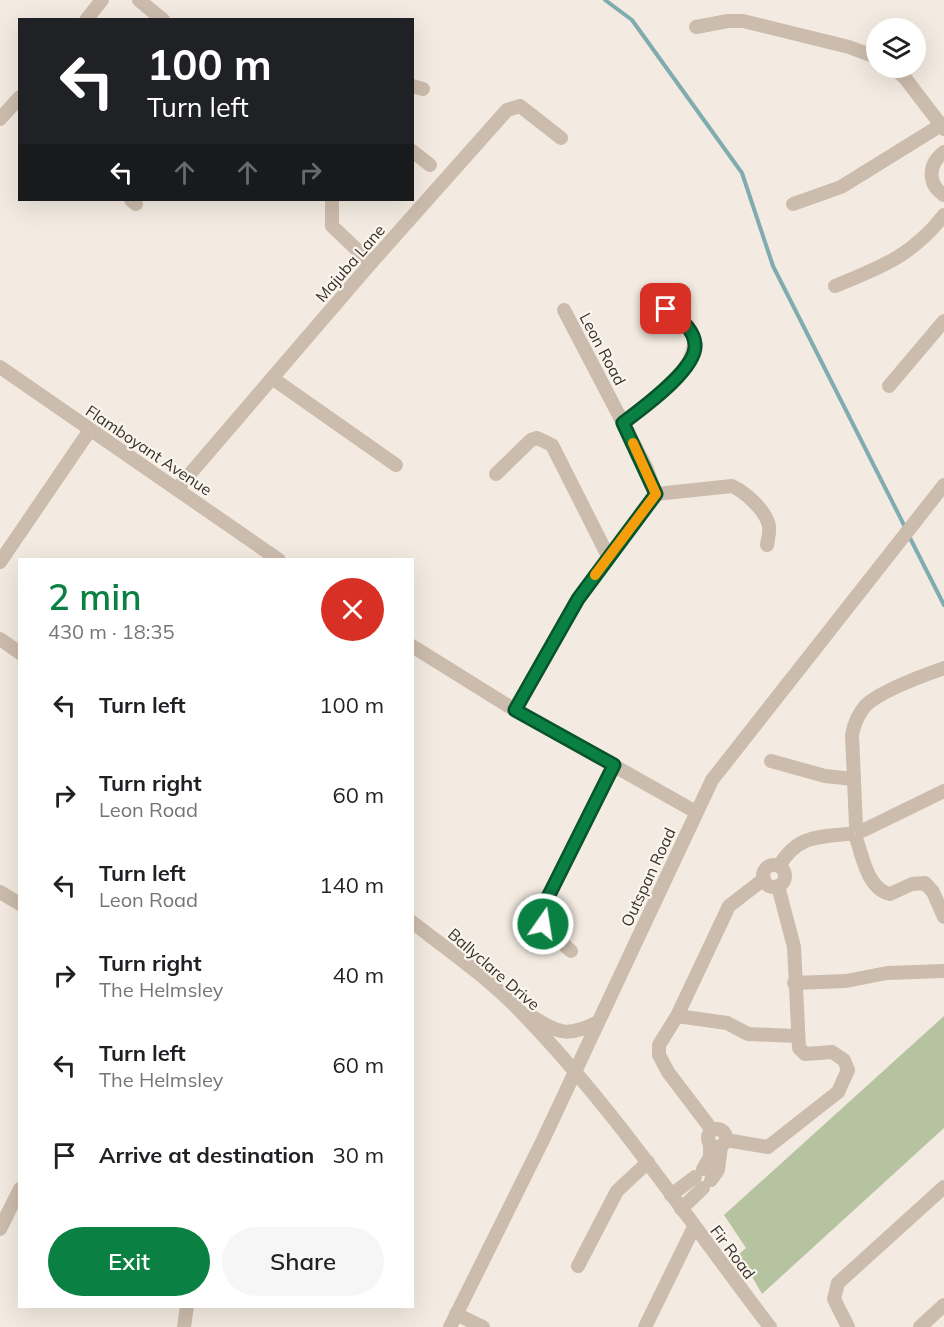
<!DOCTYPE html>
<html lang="en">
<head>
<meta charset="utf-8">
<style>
  body { margin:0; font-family:Mulish,sans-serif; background:#f6f6f6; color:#202124; height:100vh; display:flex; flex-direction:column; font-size:22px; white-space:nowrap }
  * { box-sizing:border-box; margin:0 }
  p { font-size:20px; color:#757577 }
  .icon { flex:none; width:33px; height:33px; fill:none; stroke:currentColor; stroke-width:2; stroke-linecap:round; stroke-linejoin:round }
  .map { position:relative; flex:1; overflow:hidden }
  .sheet { position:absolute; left:18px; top:558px; width:396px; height:750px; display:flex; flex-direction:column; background:#fff; border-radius:0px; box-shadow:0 6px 24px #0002 }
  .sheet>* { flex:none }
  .guide { position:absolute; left:18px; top:18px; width:396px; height:183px; border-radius:0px; box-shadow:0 6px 24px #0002; background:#202124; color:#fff; overflow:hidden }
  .tools { position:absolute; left:866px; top:18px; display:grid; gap:12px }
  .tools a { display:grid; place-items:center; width:60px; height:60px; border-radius:50%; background:#fff; box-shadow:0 6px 24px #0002; font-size:30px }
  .pin { position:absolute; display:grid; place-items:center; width:51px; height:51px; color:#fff; margin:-26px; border-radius:12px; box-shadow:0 3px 9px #0006 }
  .me { position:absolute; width:66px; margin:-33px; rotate:13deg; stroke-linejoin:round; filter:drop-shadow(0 0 4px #0008) }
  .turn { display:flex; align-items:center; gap:21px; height:126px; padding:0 30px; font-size:27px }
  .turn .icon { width:78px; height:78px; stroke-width:2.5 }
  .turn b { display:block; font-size:42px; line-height:51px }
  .lanes { display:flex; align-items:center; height:57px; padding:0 30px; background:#0003; justify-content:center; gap:30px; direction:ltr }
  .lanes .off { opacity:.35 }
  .round { display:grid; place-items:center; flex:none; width:63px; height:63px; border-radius:32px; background:#f6f6f6 }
  .headline { display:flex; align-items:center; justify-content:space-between; height:102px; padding:0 30px }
  h1 { font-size:36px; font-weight:600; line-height:45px; color:#0b8043 }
  .primary-button { display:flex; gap:12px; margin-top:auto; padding:12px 30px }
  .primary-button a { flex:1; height:69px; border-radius:36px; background:#0b8043; color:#fff; font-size:24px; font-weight:600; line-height:69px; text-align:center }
  .primary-button a+a { background:#f6f6f6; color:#202124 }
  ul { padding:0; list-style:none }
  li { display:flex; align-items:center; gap:18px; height:90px; padding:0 30px }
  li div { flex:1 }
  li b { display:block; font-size:22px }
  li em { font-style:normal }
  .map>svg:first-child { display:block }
  .green { fill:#b6c3a1 }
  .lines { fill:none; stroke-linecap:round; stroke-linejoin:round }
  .stream { stroke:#80acb0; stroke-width:4 }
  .minor { stroke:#ccbcad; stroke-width:14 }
  .route-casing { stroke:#07532c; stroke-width:15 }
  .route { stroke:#0b8043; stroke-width:10 }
  .slow { stroke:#f59e0b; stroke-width:10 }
  .labels { text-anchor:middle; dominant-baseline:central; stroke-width:4.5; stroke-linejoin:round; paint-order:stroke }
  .street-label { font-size:16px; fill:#3a312b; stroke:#faf5ee }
</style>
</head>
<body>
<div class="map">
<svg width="944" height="1327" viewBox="0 0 944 1327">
  <rect width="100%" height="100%" fill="#f3ebe1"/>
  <path class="green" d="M944 1016V1128L762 1294 739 1254 746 1248 724 1215Z"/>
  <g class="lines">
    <g class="stream">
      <path d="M605 0 632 20 742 173 773 266 906 529"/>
      <path d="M909 536 944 605"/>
    </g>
    <g class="minor">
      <path d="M139 0 163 20"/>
      <path d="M86 20 102 0"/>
      <path d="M696 27 728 21H743L849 47 876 57"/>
      <path d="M894 68 905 78 944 129"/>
      <path d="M412 86 423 89"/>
      <path d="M0 119 20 97"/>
      <path d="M412 151 430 165"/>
      <path d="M944 152C928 164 927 184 944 195"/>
      <path d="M131 200 136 204"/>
      <path d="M332 200V226L371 263"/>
      <path d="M793 204 841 187 941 125"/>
      <path d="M835 286C881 267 912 256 944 215"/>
      <path d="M0 367 279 560"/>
      <path d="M272 378 396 465"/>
      <path d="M889 386 944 321"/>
      <path d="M623 423C668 389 744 334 647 303"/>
      <path d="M496 474 531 440 537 438 552 445 608 556"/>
      <path d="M177 489 371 263 507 110 520 106 561 138"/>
      <path d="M656 494 732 486C745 492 766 510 769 526 770 532 768 539 767 545"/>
      <path d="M0 562 90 430"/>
      <path d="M0 639 20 653"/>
      <path d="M412 646 515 710 696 812"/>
      <path d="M515 710 578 599 656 494 646 467 564 310"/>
      <path d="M771 761 825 776 854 779"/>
      <path d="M856 826 852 735C854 724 858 714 866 705 881 691 924 675 944 668"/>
      <path d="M862 831 944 791"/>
      <path d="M857 841C863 858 868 889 890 894L912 884 925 883 933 892 944 917"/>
      <circle cx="774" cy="876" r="11"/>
      <path d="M779 866C797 836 816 837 848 834"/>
      <path d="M0 892 20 904"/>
      <path d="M412 922C448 950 487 977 518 1009 613 1106 688 1220 770 1327"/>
      <path d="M571 951C555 936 538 928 544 905L614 765"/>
      <path d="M794 983 846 981 887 973 944 971"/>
      <path d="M531 1016C559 1033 567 1038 598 1022"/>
      <path d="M677 1016 727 1023 748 1034 796 1036"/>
      <circle cx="717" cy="1138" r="9"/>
      <path d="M712 1130 668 1072 659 1055V1045L677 1016 729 906 764 879"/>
      <path d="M726 1140 768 1147 838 1092 848 1070 844 1060 832 1052 805 1054 799 1048 794 947 778 886"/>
      <path d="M703 1169 710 1157V1144"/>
      <path d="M711 1180 718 1170 721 1146"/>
      <path d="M671 1195 695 1177"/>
      <path d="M681 1209 703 1188"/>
      <path d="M0 1229 20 1189"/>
      <path d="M578 1266 617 1191 648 1162"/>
      <path d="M456 1314 483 1327"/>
      <path d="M184 1327 187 1306"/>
      <path d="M450 1327 543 1140 712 780 944 485"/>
      <path d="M645 1327 694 1227"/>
      <path d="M848 1327 834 1299 838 1283 944 1187"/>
      <path d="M920 1327 944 1305"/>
    </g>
  </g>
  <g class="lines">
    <g class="route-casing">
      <path id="route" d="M543 924 544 905 614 765 515 710 578 599 656 494 623 423C641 409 698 369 695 344 694 329 677 316 666 309"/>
    </g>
    <use href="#route" class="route"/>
    <path class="slow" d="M595 575 656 494 633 443"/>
  </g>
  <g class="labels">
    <g class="street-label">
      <text transform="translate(350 263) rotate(-49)">Majuba Lane</text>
      <text transform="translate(603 349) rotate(62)">Leon Road</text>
      <text transform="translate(149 450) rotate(34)">Flamboyant Avenue</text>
      <text transform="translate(648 877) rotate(-65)">Outspan Road</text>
      <text transform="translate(494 969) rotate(41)">Ballyclare Drive</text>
      <text transform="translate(733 1252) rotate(53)">Fir Road</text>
    </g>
  </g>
</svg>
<div class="tools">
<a><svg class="icon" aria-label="layers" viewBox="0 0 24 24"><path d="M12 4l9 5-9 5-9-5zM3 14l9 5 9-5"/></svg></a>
</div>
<div class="pin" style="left:666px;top:309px;background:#d93025"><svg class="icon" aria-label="arrive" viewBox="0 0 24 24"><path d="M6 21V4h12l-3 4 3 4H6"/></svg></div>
<svg class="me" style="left:543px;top:924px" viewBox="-20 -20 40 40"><circle r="17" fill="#0b8043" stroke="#fff" stroke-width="3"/><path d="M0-11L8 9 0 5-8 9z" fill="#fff"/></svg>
<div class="guide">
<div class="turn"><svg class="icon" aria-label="left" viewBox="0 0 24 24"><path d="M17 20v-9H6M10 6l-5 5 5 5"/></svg><div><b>100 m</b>Turn left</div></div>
<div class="lanes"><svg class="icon" aria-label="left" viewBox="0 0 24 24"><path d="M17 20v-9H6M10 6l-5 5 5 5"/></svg><svg class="icon off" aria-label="ahead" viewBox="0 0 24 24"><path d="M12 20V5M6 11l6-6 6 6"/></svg><svg class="icon off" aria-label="ahead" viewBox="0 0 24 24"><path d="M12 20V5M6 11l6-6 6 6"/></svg><svg class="icon off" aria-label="right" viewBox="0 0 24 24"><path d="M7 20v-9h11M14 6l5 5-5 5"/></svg></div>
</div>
<section class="sheet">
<div class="headline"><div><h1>2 min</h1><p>430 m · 18:35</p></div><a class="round" style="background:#d93025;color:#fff"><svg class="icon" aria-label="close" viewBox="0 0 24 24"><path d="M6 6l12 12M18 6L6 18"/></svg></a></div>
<ul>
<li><svg class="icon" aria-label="left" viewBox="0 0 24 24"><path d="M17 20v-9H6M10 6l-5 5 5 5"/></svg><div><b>Turn left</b></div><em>100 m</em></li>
<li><svg class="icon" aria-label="right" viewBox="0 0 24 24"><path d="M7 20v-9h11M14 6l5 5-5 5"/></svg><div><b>Turn right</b><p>Leon Road</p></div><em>60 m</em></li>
<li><svg class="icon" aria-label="left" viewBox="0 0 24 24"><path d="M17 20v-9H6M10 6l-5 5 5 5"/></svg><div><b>Turn left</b><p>Leon Road</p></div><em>140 m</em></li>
<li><svg class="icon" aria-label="right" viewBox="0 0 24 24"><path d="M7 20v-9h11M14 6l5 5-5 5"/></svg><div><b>Turn right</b><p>The Helmsley</p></div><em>40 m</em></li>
<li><svg class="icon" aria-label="left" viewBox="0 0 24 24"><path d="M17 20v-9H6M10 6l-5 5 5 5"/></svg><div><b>Turn left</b><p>The Helmsley</p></div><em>60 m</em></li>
<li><svg class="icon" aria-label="arrive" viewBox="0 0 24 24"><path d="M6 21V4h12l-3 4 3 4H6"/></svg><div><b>Arrive at destination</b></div><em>30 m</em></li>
</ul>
<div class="primary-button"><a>Exit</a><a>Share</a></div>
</section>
</div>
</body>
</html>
